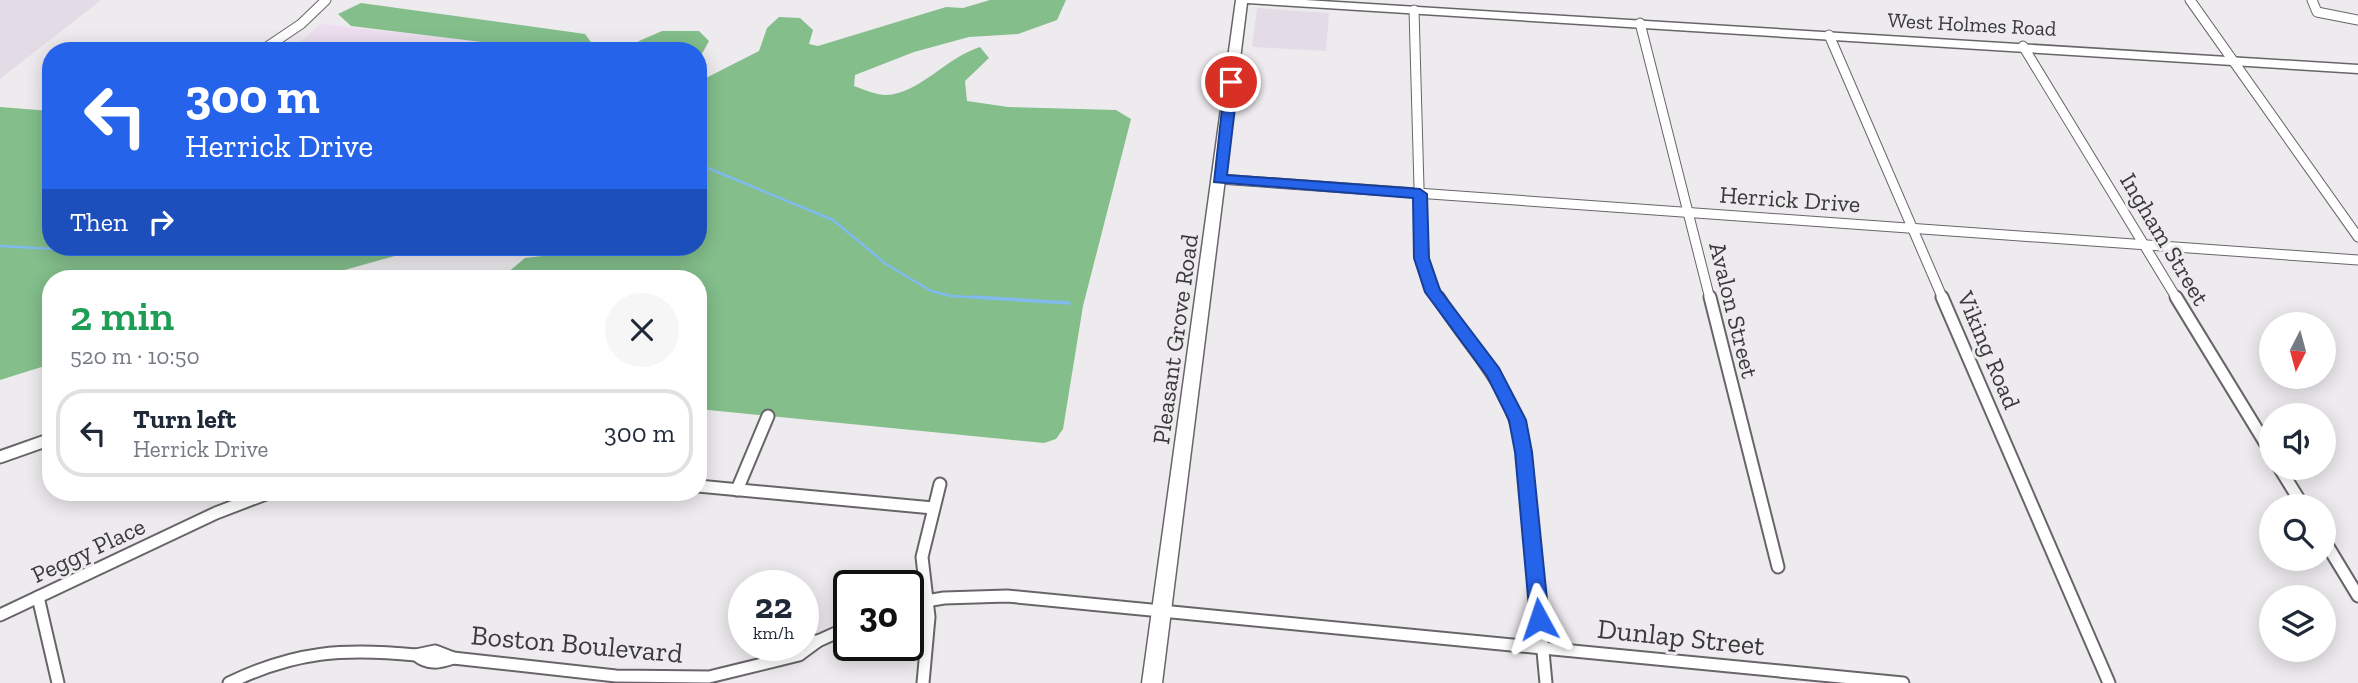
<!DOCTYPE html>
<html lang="en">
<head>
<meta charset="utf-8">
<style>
  body { margin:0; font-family:"Zilla Slab",serif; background:#f6f6f7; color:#1f2937; height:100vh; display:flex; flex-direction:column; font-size:26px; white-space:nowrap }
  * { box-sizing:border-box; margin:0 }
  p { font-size:23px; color:#747a83 }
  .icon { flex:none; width:38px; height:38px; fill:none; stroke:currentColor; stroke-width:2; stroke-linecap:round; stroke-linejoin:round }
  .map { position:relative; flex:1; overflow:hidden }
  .details { position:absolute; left:42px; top:270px; width:665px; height:231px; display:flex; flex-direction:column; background:#fff; border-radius:28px; box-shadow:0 4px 18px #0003 }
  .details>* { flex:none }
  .top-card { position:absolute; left:42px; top:42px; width:665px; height:214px; border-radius:28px; box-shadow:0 4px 18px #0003; background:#2563eb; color:#fff; overflow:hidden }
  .needle { width:46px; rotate:186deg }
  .controls { position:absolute; left:2259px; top:312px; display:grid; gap:14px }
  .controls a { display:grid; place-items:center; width:77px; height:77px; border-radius:50%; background:#fff; box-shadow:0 4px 18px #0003; font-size:35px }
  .speed { position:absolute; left:728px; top:570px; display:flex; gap:14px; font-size:35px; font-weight:700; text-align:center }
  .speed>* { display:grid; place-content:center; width:91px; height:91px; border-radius:50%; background:#fff; box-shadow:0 4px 18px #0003; line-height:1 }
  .speed small { font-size:18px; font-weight:400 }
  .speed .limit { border:4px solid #111; border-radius:10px; background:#fff; color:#111 }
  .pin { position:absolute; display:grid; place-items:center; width:60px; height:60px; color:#fff; margin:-30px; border:4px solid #fff; border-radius:50%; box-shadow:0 2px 7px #0007 }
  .me { position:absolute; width:77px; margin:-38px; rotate:355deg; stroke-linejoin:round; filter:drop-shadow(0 0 5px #0008) }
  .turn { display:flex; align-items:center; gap:24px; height:147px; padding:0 28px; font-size:32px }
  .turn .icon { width:91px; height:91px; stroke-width:2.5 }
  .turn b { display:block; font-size:49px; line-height:60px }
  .then { display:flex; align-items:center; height:66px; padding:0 28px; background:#0003; gap:14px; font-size:26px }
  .round { display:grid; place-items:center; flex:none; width:74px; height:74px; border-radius:37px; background:#f6f6f7 }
  .overview { display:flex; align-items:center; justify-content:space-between; height:119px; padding:0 28px }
  h1 { font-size:42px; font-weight:600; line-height:52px; color:#1e9e55 }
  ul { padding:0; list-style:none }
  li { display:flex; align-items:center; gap:21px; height:88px; margin:0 14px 10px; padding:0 14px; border:4px solid #e0e1e3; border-radius:28px }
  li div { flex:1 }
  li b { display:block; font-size:26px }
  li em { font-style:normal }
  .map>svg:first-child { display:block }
  .built { fill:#e3dce6 }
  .education { fill:#ecddef }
  .forest { fill:#83be8b }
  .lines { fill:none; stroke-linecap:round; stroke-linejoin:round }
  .stream-far1 { stroke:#81baed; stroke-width:2.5 }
  .stream { stroke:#81baed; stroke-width:3.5 }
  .street-far1-casing { stroke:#686569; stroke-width:11 }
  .street-casing { stroke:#686569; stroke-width:15 }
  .secondary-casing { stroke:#686569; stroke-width:3 }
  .street-far1 { stroke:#fff; stroke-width:9 }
  .street { stroke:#fff; stroke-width:11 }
  .secondary { fill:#fff; fill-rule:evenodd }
  .route { fill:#2563eb; stroke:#184099; stroke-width:2 }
  .labels { text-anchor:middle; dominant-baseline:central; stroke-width:6; stroke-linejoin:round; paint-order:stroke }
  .far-street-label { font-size:21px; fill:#3a393a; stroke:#eeebef }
  .street-label { font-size:24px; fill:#3a393a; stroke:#eeebef }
  .near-street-label { font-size:28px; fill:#3a393a; stroke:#eeebef }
</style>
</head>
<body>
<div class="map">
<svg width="2358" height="683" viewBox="0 0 2358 683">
  <rect width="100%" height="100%" fill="#eeebef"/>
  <g class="built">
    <path d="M0 0H101L0 79Z"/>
    <path d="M1257 8 1329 13 1326 51 1252 47Z"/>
  </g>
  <path class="education" d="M320 24 559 50 291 51Z"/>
  <g class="forest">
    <path d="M990 0H1066L1057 20 1018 34 969 37 914 52 855 75 854 86C863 89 876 95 886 95 919 94 947 57 980 47L989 58 965 81 967 101 1008 107 1116 110 1131 119 1083 306 1063 429 1056 439 1044 443 698 409V278H505L506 274 525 258 542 256 555 247H698V82L759 51 767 28 779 17 800 18 813 30 809 44 818 46 946 7 963 8Z"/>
    <path d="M361 3 585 34 596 49 554 51 351 26 338 14Z"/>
    <path d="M662 31H699L709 41 698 61V51H632L639 41Z"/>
    <path d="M0 107 51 111V247H427L316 278H51V364L0 380Z"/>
  </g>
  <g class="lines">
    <g class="stream-far1">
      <path d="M698 164 833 220 886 264 931 291 951 296 1002 299"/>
      <path d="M0 246 108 252 135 247"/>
    </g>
    <path class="stream" d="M973 297 1069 303"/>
    <g class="street-far1-casing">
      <g id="street-far1">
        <path d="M2190 0 2358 237"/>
        <path d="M2312 0 2317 12 2358 20"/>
        <path d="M1414 10 1421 258 1439 299"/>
        <path d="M1640 23 1710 299"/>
        <path d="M1829 35 1943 299"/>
        <path d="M2023 46 2177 299"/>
        <path d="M261 51 301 24 326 0"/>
        <path d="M1219 179 2358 260"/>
      </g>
    </g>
    <g class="street-casing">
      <g id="street">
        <path d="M1438 297C1475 356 1510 380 1524 452L1546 683"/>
        <path d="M1710 297 1778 567"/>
        <path d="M1942 297 2109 683"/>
        <path d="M2176 297 2272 454"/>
        <path d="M0 457 51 439"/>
        <path d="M2279 467 2303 506"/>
        <path d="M698 486 933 508"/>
        <path d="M737 490 768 416"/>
        <path d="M2324 540 2358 596"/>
        <path d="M38 597 58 683"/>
        <path d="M908 604 944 598 1007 596 1903 683"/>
        <path d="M0 615 216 513 271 492"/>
        <path d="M818 641 849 627"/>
        <path d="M435 651 453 658C439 663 428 665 416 655Z"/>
        <path d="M453 658 616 676 709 677 799 655 818 641 803 642"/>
        <path d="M778 658 795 646"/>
        <path d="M229 683C295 651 344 648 416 655"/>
        <path d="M923 683 929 617 922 557 940 484"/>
      </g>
    </g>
    <g class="secondary-casing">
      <path id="secondary" d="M1236 0H1305L2358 65V73L1247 3 1162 683H1142Z"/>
    </g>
    <use href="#street-far1" class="street-far1"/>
    <use href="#street" class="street"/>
    <use href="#secondary" class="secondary"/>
  </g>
  <path class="route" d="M1231 78 1238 82 1227 175 1420 189 1427 194 1429 258 1440 290 1499 368 1526 420 1532 452 1549 619 1546 625 1539 627 1532 625 1530 619 1515 452 1509 420 1487 376 1425 292 1414 258 1413 198 1214 182 1225 82Z"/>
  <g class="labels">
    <g class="far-street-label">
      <text transform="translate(1972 24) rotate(3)">West Holmes Road</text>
    </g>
    <g class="street-label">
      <text transform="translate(1790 199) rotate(4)">Herrick Drive</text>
      <text transform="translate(2165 239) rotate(59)">Ingham Street</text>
      <text transform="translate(1734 310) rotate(76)">Avalon Street</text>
      <text transform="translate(1175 339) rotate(-82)">Pleasant Grove Road</text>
      <text transform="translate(1989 350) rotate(67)">Viking Road</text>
      <text transform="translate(88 550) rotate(-25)">Peggy Place</text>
    </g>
    <g class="near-street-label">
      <text transform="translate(1681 637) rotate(6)">Dunlap Street</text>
      <text transform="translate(577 644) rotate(5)">Boston Boulevard</text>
    </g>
  </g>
</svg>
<div class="controls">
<a><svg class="needle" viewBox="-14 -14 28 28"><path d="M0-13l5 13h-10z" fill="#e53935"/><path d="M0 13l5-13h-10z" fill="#747a83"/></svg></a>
<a><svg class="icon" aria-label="sound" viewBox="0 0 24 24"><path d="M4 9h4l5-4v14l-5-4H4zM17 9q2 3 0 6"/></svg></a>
<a><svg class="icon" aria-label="search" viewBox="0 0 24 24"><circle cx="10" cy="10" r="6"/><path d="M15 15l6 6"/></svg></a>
<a><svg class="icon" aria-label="layers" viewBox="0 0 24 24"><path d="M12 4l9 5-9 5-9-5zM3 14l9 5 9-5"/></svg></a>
</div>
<div class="speed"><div>22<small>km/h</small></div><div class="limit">30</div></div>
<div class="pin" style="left:1231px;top:82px;background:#d93025"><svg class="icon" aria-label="arrive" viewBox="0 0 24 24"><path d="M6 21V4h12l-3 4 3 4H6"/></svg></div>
<svg class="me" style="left:1539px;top:619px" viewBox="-20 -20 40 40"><path d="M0-17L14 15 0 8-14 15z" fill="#2563eb" stroke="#fff" stroke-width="4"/></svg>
<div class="top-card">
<div class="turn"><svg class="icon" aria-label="left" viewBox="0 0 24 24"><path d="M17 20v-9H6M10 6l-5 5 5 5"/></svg><div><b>300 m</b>Herrick Drive</div></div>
<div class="then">Then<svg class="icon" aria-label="right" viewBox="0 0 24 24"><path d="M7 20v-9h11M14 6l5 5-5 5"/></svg></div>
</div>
<section class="details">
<div class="overview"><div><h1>2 min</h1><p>520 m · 10:50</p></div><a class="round"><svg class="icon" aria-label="close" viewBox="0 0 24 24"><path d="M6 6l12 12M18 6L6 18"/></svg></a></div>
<ul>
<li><svg class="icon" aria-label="left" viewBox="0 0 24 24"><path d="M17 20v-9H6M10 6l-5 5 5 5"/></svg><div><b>Turn left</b><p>Herrick Drive</p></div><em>300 m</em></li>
</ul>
</section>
</div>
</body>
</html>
